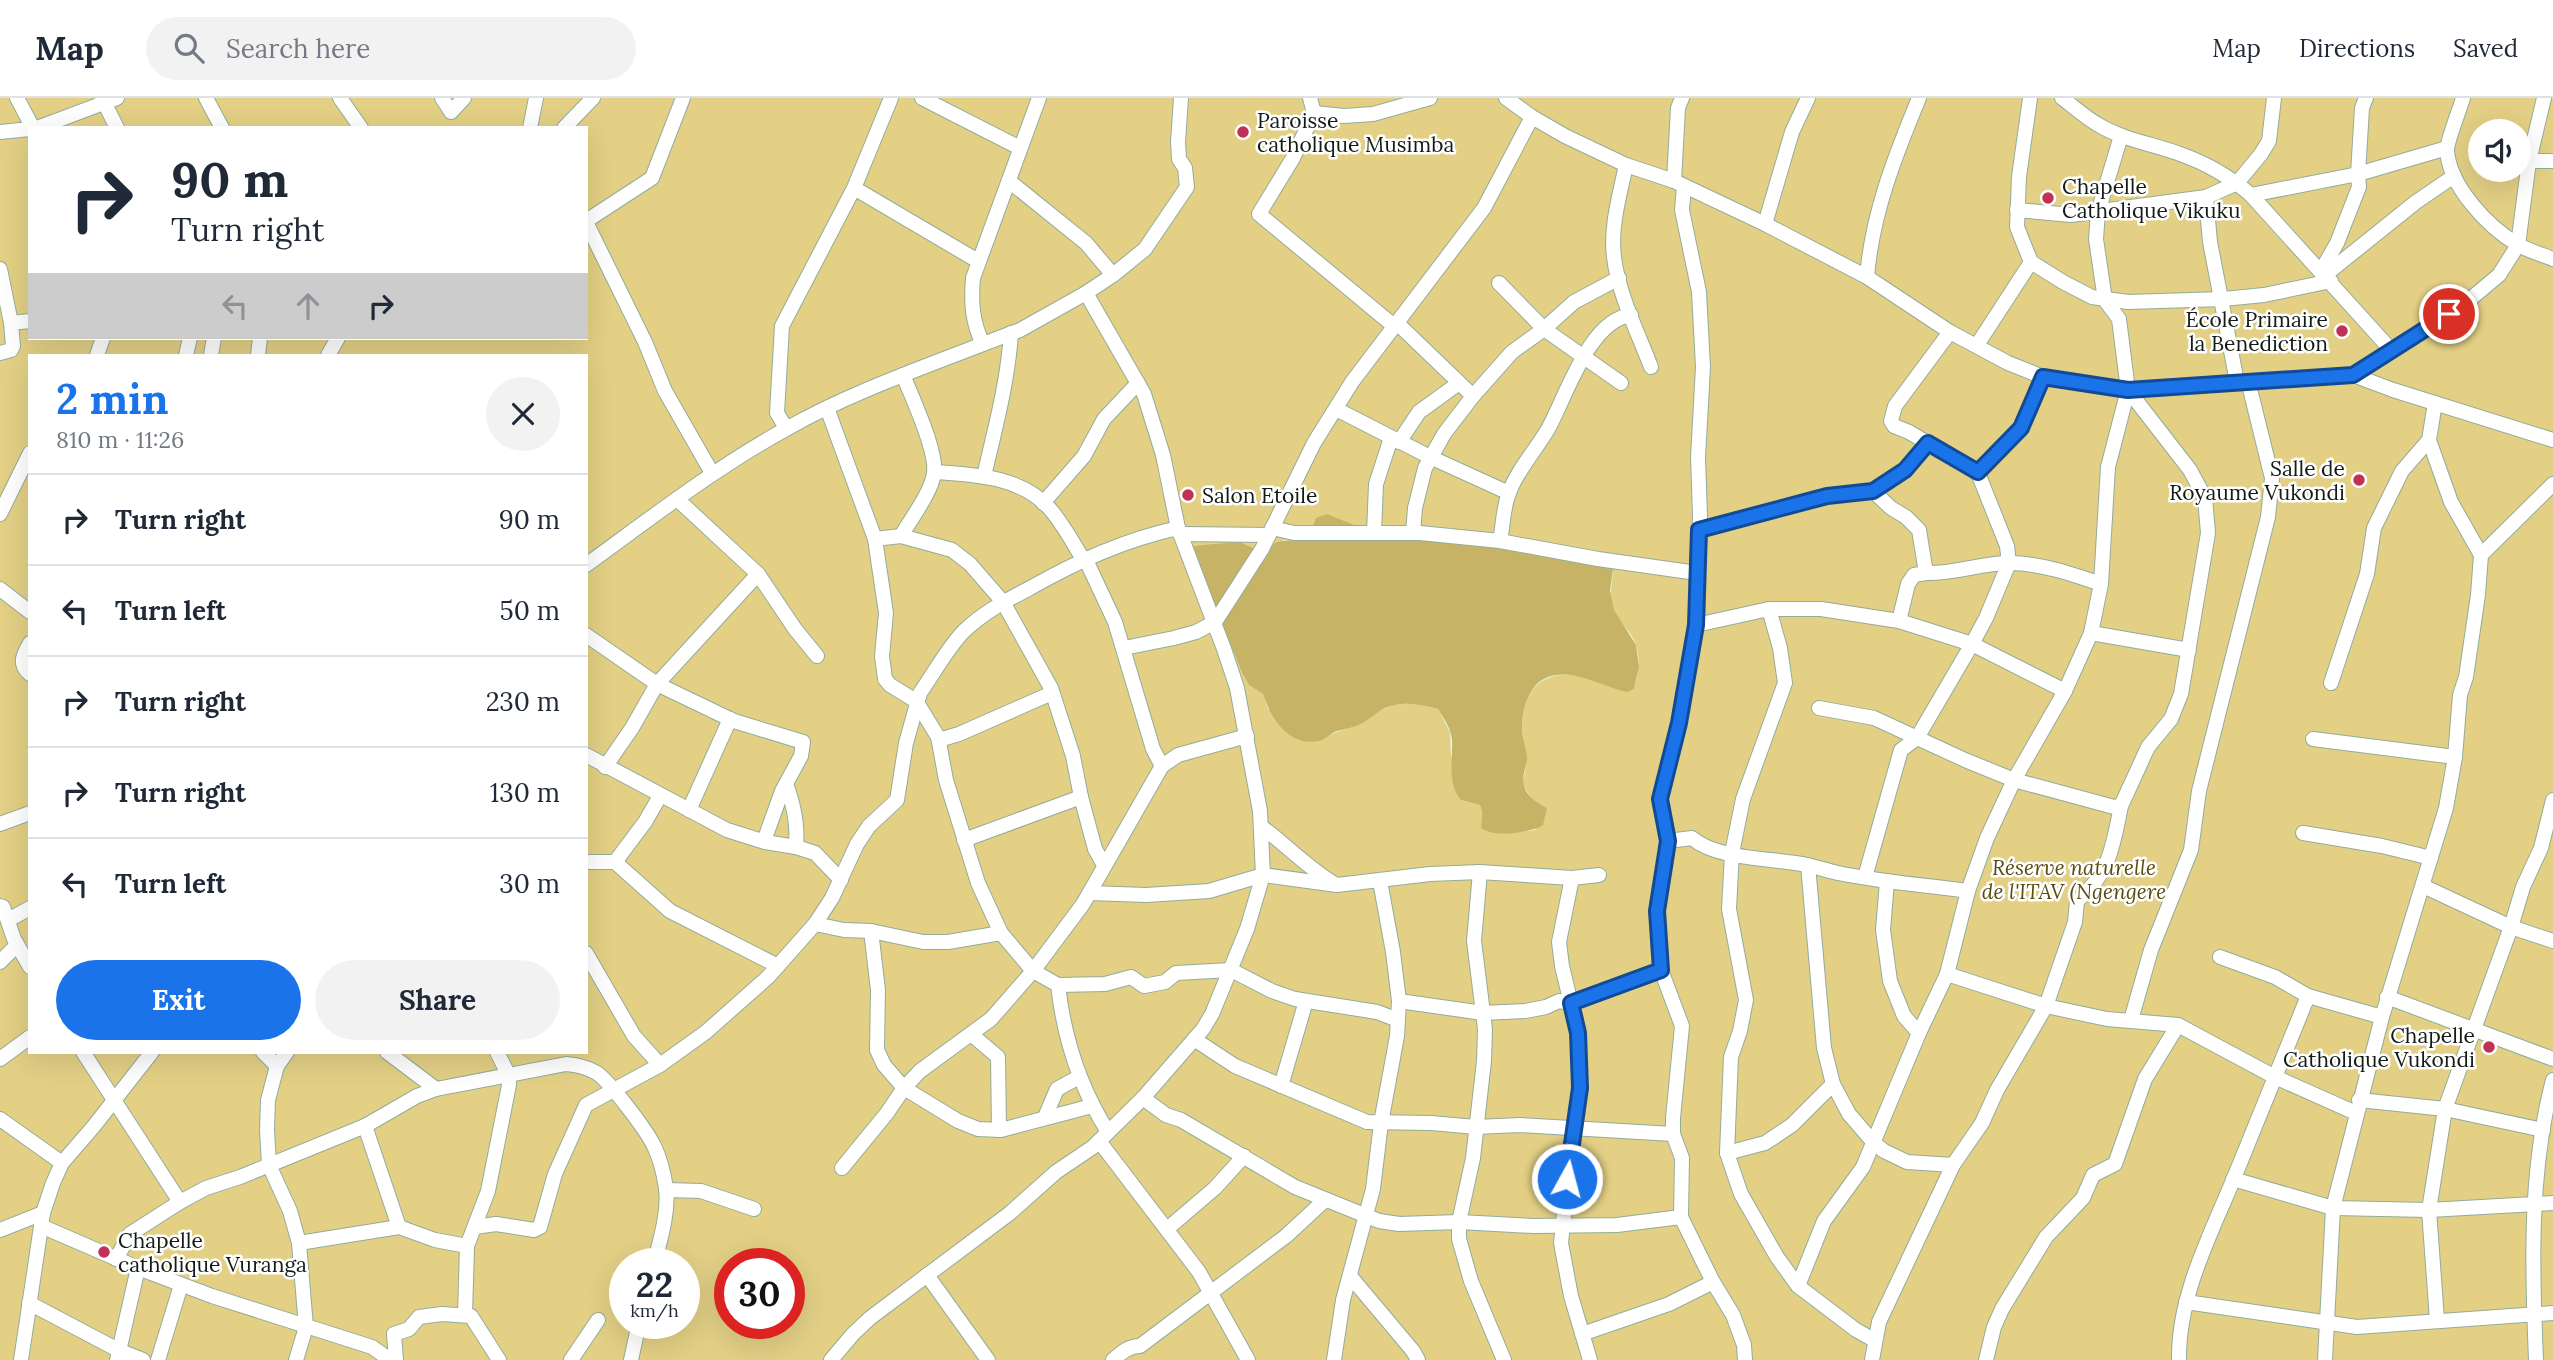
<!DOCTYPE html>
<html lang="en">
<head>
<meta charset="utf-8">
<style>
  body { margin:0; font-family:Lora,serif; background:#f2f2f3; color:#1f2937; height:100vh; display:flex; flex-direction:column; font-size:26px; white-space:nowrap }
  * { box-sizing:border-box; margin:0 }
  p { font-size:23px; color:#747a83 }
  .icon { flex:none; width:38px; height:38px; fill:none; stroke:currentColor; stroke-width:2; stroke-linecap:round; stroke-linejoin:round }
  .map { position:relative; flex:1; overflow:hidden }
  .panel { position:absolute; left:28px; top:256px; width:560px; height:700px; display:flex; flex-direction:column; background:#fff; border-radius:0px; box-shadow:0 7px 28px #0002 }
  .panel>* { flex:none }
  .hud { position:absolute; left:28px; top:28px; width:560px; height:214px; border-radius:0px; box-shadow:0 7px 28px #0002; background:#fff; color:#1f2937; overflow:hidden }
  .fabs { position:absolute; left:2468px; top:21px; display:grid; gap:14px }
  .fabs a { display:grid; place-items:center; width:63px; height:63px; border-radius:50%; background:#fff; box-shadow:0 7px 28px #0002; font-size:35px }
  .speed { position:absolute; left:609px; top:1150px; display:flex; gap:14px; font-size:35px; font-weight:700; text-align:center }
  .speed>* { display:grid; place-content:center; width:91px; height:91px; border-radius:50%; background:#fff; box-shadow:0 7px 28px #0002; line-height:1 }
  .speed small { font-size:18px; font-weight:400 }
  .speed .limit { border:10px solid #d22; background:#fff; color:#111 }
  .pin { position:absolute; display:grid; place-items:center; width:60px; height:60px; color:#fff; margin:-30px; border:4px solid #fff; border-radius:50%; box-shadow:0 2px 7px #0007 }
  .me { position:absolute; width:77px; margin:-38px; rotate:7deg; stroke-linejoin:round; filter:drop-shadow(0 0 5px #0008) }
  .turn { display:flex; align-items:center; gap:24px; height:147px; padding:0 28px; font-size:32px }
  .turn .icon { width:91px; height:91px; stroke-width:2.5 }
  .turn b { display:block; font-size:49px; line-height:60px }
  .lanes { display:flex; align-items:center; height:66px; padding:0 28px; background:#0003; justify-content:center; gap:35px; direction:ltr }
  .lanes .off { opacity:.35 }
  .round { display:grid; place-items:center; flex:none; width:74px; height:74px; border-radius:37px; background:#f2f2f3 }
  .head { display:flex; align-items:center; justify-content:space-between; height:119px; padding:0 28px }
  h1 { font-size:42px; font-weight:700; line-height:52px; color:#1a73e8 }
  .cta { display:flex; gap:14px; margin-top:auto; padding:14px 28px }
  .cta a { flex:1; height:80px; border-radius:42px; background:#1a73e8; color:#fff; font-size:28px; font-weight:700; line-height:80px; text-align:center }
  .cta a+a { background:#f2f2f3; color:#1f2937 }
  ul { padding:0; list-style:none }
  li { display:flex; align-items:center; gap:21px; height:91px; padding:0 28px; border-top:2px solid #e0e1e3 }
  li div { flex:1 }
  li b { display:block; font-size:26px }
  li em { font-style:normal }
  header { display:flex; align-items:center; gap:42px; box-sizing:border-box; height:98px; padding:0 35px; background:#fff; border-bottom:2px solid #e0e1e3 }
  header strong { font-size:33px }
  nav { display:flex; gap:38px; margin-inline-start:auto; font-size:24px }
  .search { width:490px; height:63px; background:#f2f2f3; display:flex; align-items:center; gap:18px; box-sizing:border-box; padding:0 24px; border-radius:38px; color:#747a83; font-size:26px }
  .map>svg:first-child { display:block }
  .green { fill:#e3d085; fill-rule:evenodd }
  .forest { fill:#c6b366 }
  .lines { fill:none; stroke-linecap:round; stroke-linejoin:round }
  .minor-casing { stroke:#94ac99; stroke-width:16 }
  .minor { stroke:#fff; stroke-width:14 }
  .route-casing { stroke:#114b97; stroke-width:18 }
  .route { stroke:#1a73e8; stroke-width:12 }
  .poi-dot { fill:#c03155; stroke:#fff; stroke-width:2.5 }
  .labels { text-anchor:middle; dominant-baseline:central; stroke-width:5; stroke-linejoin:round; paint-order:stroke }
  .poi-label { font-size:21px; fill:#121b15; stroke:#fff; text-anchor:start }
  .park-label { font-size:21px; font-style:italic; fill:#5a4d11; stroke:#fff }
</style>
</head>
<body>
<header>
<strong>Map</strong>
<div class="search"><svg class="icon" aria-label="search" viewBox="0 0 24 24"><circle cx="10" cy="10" r="6"/><path d="M15 15l6 6"/></svg>Search here</div>
<nav><a>Map</a><a>Directions</a><a>Saved</a></nav>
</header>
<div class="map">
<svg width="2553" height="1262" viewBox="0 0 2553 1262">
  <rect width="100%" height="100%" fill="#e2fce8"/>
  <path class="green" d="M0 0H2553V1262H0ZM30 30H586V240H30ZM2480 33H2518V72H2480ZM30 257H586V954H30ZM1310 437 1368 441 1613 471C1612 486 1608 500 1615 515 1620 525 1629 532 1634 542 1641 557 1639 576 1634 591 1617 595 1604 585 1588 580 1545 568 1522 589 1522 632 1522 641 1526 650 1526 659 1527 667 1524 677 1522 685L1531 700 1547 710 1535 732 1501 736 1481 730 1482 714 1480 707 1461 702 1451 656 1450 634 1438 611 1415 605 1393 607 1376 615 1361 626 1328 637 1268 611 1263 596 1249 587 1242 575 1208 496 1194 447 1208 448 1240 444 1265 455 1284 442 1295 443ZM625 1166H684V1225H625ZM730 1166H789V1225H730Z"/>
  <path class="forest" d="M1327 416 1359 429 1368 441 1480 445 1609 467 1613 471 1610 492 1614 512 1636 547 1639 569 1634 591 1627 594C1601 589 1576 570 1548 579 1528 586 1521 614 1522 634 1523 643 1527 652 1527 661 1526 670 1521 679 1524 688 1527 699 1537 704 1547 710L1543 727 1538 730C1521 735 1497 740 1481 730L1482 714 1480 707 1461 702C1447 686 1453 662 1452 642 1451 630 1444 621 1438 611 1423 607 1411 604 1395 607 1382 609 1374 618 1363 625 1355 629 1346 631 1337 633 1330 635 1325 642 1319 643 1289 649 1271 621 1263 596L1249 587 1242 575 1190 448 1240 444 1265 455 1275 445C1301 437 1305 452 1316 420Z"/>
  <g class="lines">
    <g class="minor-casing">
      <g id="minor">
        <path d="M17 0 33 30"/>
        <path d="M102 0 117 30"/>
        <path d="M206 0 222 30"/>
        <path d="M340 0 361 30"/>
        <path d="M442 0 451 14 464 0"/>
        <path d="M922 0 1020 50"/>
        <path d="M1310 0 1314 15 1293 60 1259 116 1394 228"/>
        <path d="M1506 0 1532 19 1565 38 1626 67 1674 83 1765 126 1867 179 1950 234 2008 265 2043 279 2128 292 2353 277 2393 292 2553 342"/>
        <path d="M2030 0 2019 79 2017 129 2031 164 2063 184 2092 199 2128 204 2223 201 2264 197 2331 183"/>
        <path d="M2062 0C2074 9 2085 19 2097 26 2123 42 2153 46 2180 56 2206 65 2230 79 2251 97L2392 253"/>
        <path d="M2463 0C2460 11 2447 43 2447 52 2449 88 2488 129 2517 146 2528 153 2541 156 2553 161"/>
        <path d="M1314 15 1344 18 1373 16 1430 0"/>
        <path d="M37 30 117 0"/>
        <path d="M530 30 536 0"/>
        <path d="M564 30 593 0"/>
        <path d="M0 34 30 31"/>
        <path d="M2529 63H2553"/>
        <path d="M1626 67C1620 96 1610 129 1614 159 1618 195 1638 235 1651 269"/>
        <path d="M1009 83 1086 145 1113 177"/>
        <path d="M1674 83 1678 10 1682 0"/>
        <path d="M1684 88 1682 112 1699 194 1703 269 1698 360 1700 417 1696 527 1679 625 1660 701 1668 743 1657 813 1661 872 1682 928 1673 1020V1036L1682 1060 1681 1119 1713 1184 1733 1217 1744 1247 1745 1262"/>
        <path d="M854 90 978 163"/>
        <path d="M2251 97 2358 76 2447 50"/>
        <path d="M2206 99 2210 144 2237 284"/>
        <path d="M2017 112 2071 117 2206 99 2237 85 2261 56 2269 43 2274 0"/>
        <path d="M586 123 652 80 683 0"/>
        <path d="M586 124 645 244 665 293 712 375"/>
        <path d="M1765 126 1792 34 1808 0"/>
        <path d="M0 171 11 225"/>
        <path d="M2321 173 2337 145 2359 89 2358 76 2362 10 2366 0"/>
        <path d="M2325 177 2416 104 2454 78"/>
        <path d="M1867 179C1872 116 1895 58 1919 0"/>
        <path d="M1499 185 1544 231 1621 285"/>
        <path d="M1397 225 1473 298"/>
        <path d="M983 246 1020 232 1086 195 1113 177 1145 151 1187 89 1185 70 1179 61 1178 44 1181 0"/>
        <path d="M1977 247 2031 164"/>
        <path d="M0 255 11 252 13 248 11 225 30 223"/>
        <path d="M97 257 103 240"/>
        <path d="M186 257 190 240"/>
        <path d="M211 257 214 240"/>
        <path d="M258 257 260 240"/>
        <path d="M328 257 338 240"/>
        <path d="M2353 277 2468 203 2499 177 2518 147 2529 63 2544 0"/>
        <path d="M827 310 875 441 886 515 882 558 885 581 890 587 916 603 938 639 946 682 978 785 1001 835 1033 873 1058 887 1105 886 1131 879 1144 888 1165 884 1176 875 1231 872 1272 893 1295 901 1377 914 1398 922"/>
        <path d="M1336 311 1430 359 1509 395"/>
        <path d="M786 330 777 315 782 228 854 90 891 0"/>
        <path d="M1399 344 1419 314 1459 285"/>
        <path d="M935 374C975 377 1021 378 1050 411 1063 426 1073 445 1083 461"/>
        <path d="M1978 375 2021 330 2043 279"/>
        <path d="M984 378C995 331 1008 283 1011 235"/>
        <path d="M1873 393 1891 410 1906 419 1919 432 1926 475 1914 477 1908 486 1899 523"/>
        <path d="M677 401 758 476 795 531 817 558"/>
        <path d="M1043 405 1084 358 1104 321 1138 285"/>
        <path d="M0 416 30 355"/>
        <path d="M1272 430 1294 435H1420L1500 443 1598 461 1697 475"/>
        <path d="M1699 432 1827 398 1873 393 1905 372 1928 345"/>
        <path d="M1374 435 1376 386 1391 340"/>
        <path d="M1413 435 1415 410 1425 370 1444 336 1473 298 1512 254 1544 231 1574 204 1619 180"/>
        <path d="M1180 436 1269 437"/>
        <path d="M901 438C911 421 932 393 934 375 937 353 912 299 903 277"/>
        <path d="M875 441 901 438 952 452 970 466 1003 504 1051 590 1073 658 1081 699 1095 751 1104 767"/>
        <path d="M1500 443C1503 428 1503 410 1509 395 1517 372 1536 352 1548 331 1566 299 1589 222 1631 217"/>
        <path d="M2481 457 2553 386"/>
        <path d="M1085 460 1115 524 1153 651 1162 668"/>
        <path d="M586 467C651 420 715 370 786 331 848 296 916 272 983 246 972 224 971 204 973 180L1039 0"/>
        <path d="M1926 475C1954 476 1981 465 2009 465 2040 465 2072 476 2101 486"/>
        <path d="M0 491 30 514"/>
        <path d="M1769 511 1780 550 1785 585 1743 701 1732 755 1729 811 1746 902 1740 933 1731 959 1727 1055 1741 1096 1777 1159 1798 1188 1856 1232 1874 1242"/>
        <path d="M1696 527 1769 511H1821L1899 523 1972 546 2065 593"/>
        <path d="M2091 535 2189 552"/>
        <path d="M586 537 657 586 734 623 803 644 801 658 782 693 764 743"/>
        <path d="M30 545C23 557 18 566 30 576"/>
        <path d="M1124 550 1174 540 1196 534 1215 524 1262 451 1314 345 1352 284 1484 110 1532 19"/>
        <path d="M2331 585 2367 476 2374 430 2402 373 2429 342"/>
        <path d="M1819 610 1874 620 1965 662 2014 682 2114 709 2121 708C2113 748 2110 775 2077 803L2075 824 2046 908 1997 992 1982 1025 1953 1067 1879 1224 1872 1262"/>
        <path d="M2313 641 2455 659"/>
        <path d="M939 642 959 636 1052 595"/>
        <path d="M586 657 727 732 765 744 796 749 815 755 841 782"/>
        <path d="M605 669 632 630 657 586 758 476"/>
        <path d="M786 686C794 707 798 726 796 749"/>
        <path d="M2121 708 2148 649 2171 621 2181 596 2208 435 2205 400 2190 372 2128 292"/>
        <path d="M689 712 730 621"/>
        <path d="M0 726 30 715"/>
        <path d="M1262 729C1286 747 1307 769 1333 785"/>
        <path d="M2303 735 2382 748 2431 760"/>
        <path d="M964 742 1081 699"/>
        <path d="M1668 743 1692 740C1717 762 1774 760 1807 767 1817 769 1828 773 1838 775 1881 784 1925 787 1968 793"/>
        <path d="M586 764H615L670 813 778 868"/>
        <path d="M615 764 645 724 660 698"/>
        <path d="M1808 767 1824 950 1833 986 1849 1016 1874 1045 1884 1053 1907 1064 1953 1067"/>
        <path d="M1480 774 1474 843 1485 931 1484 963 1473 1060 1459 1124V1141L1471 1183 1504 1262"/>
        <path d="M1865 779 1901 652 1917 640 1972 546 1986 520 2009 465 2007 448 1978 375 1909 334 1894 328 1891 323 1895 308 1950 234"/>
        <path d="M1572 780 1559 844 1562 868 1578 935 1580 990 1570 1059 1561 1145 1571 1198 1590 1262"/>
        <path d="M1887 783 1883 832 1890 883 1904 918 1919 935"/>
        <path d="M2423 788 2511 829 2553 843"/>
        <path d="M1089 795 1146 797 1209 793 1263 777 1337 787 1430 776 1480 774 1572 780 1599 777"/>
        <path d="M0 808 3 809 14 841 30 869"/>
        <path d="M8 822 30 810"/>
        <path d="M815 826 844 832 871 833 923 844H948L1001 835"/>
        <path d="M871 833 878 892 877 952 884 967 904 990 958 1023 978 1031 1001 1032 1092 1008"/>
        <path d="M586 855 634 938 660 967"/>
        <path d="M2220 859 2275 879 2308 898 2382 919"/>
        <path d="M0 864 17 847"/>
        <path d="M1947 876 2046 908 2107 921 2178 927 2275 979 2356 1015"/>
        <path d="M1058 887C1064 941 1079 988 1108 1034"/>
        <path d="M2387 899 2553 961"/>
        <path d="M1399 903 1483 915 1525 913 1546 909 1559 903 1571 905 1661 872"/>
        <path d="M2131 922 2151 852 2191 752 2199 693 2268 419 2272 380 2248 283"/>
        <path d="M971 936 998 959 999 1032"/>
        <path d="M1194 941 1235 968 1367 1024 1431 1025 1476 1029 1520 1027 1673 1036"/>
        <path d="M83 954 180 1104"/>
        <path d="M263 954 277 968"/>
        <path d="M287 954 277 968 268 1002 267 1032 269 1067 290 1113 299 1145 306 1229 296 1262"/>
        <path d="M387 954 436 991"/>
        <path d="M0 961 30 939"/>
        <path d="M1281 988 1306 903"/>
        <path d="M1143 1000 1166 1017 1181 1022 1295 1089 1379 1123 1399 1126 1459 1124 1533 1128 1617 1127 1681 1119"/>
        <path d="M2359 1002 2445 1011 2543 1032"/>
        <path d="M1045 1019 1057 991 1079 979"/>
        <path d="M0 1021 62 1065"/>
        <path d="M365 1028 399 1129"/>
        <path d="M1099 1043 1199 1174 1248 1262"/>
        <path d="M1727 1055 1765 1045 1792 1027 1833 986"/>
        <path d="M842 1070 887 1015 904 990 920 973 991 921 1033 873 1083 806 1162 668 1178 657 1247 638"/>
        <path d="M2233 1081 2333 1110 2429 1112 2553 1105"/>
        <path d="M666 1092 701 1093 754 1111"/>
        <path d="M41 1128 138 1170 212 1198 372 1249 390 1262"/>
        <path d="M475 1129 496 1126 534 1132 540 1129 555 1076 586 1007 660 967 706 934 768 879 815 826 832 800 857 746 869 728 897 702 906 645 920 595C934 575 947 551 963 534 982 515 1007 502 1030 490 1078 463 1124 442 1178 430"/>
        <path d="M1167 1131 1215 1090 1244 1058"/>
        <path d="M0 1132 43 1115"/>
        <path d="M299 1145 399 1129 435 1142 467 1148"/>
        <path d="M116 1161 130 1136 180 1104 206 1090 240 1079 365 1028 417 998 436 991 566 966C577 967 587 969 597 975 610 984 647 1033 654 1048 660 1060 664 1077 666 1090 669 1114 660 1143 654 1166"/>
        <path d="M927 1177 988 1262"/>
        <path d="M1350 1178 1413 1253 1418 1262"/>
        <path d="M1798 1188 1824 1123 1863 1069 1919 935 1947 876 1968 793 1987 740 2014 682 2065 593 2091 535 2101 486 2108 369 2128 292 2119 221 2105 202 2096 141 2098 114 2121 38"/>
        <path d="M2186 1204 2357 1229 2553 1215"/>
        <path d="M29 1205 120 1253 143 1262"/>
        <path d="M465 1217 467 1148 488 1093 509 987V978L497 954"/>
        <path d="M2437 1222 2429 1112 2445 1011 2511 829 2523 789 2541 750 2553 702"/>
        <path d="M1582 1236 1669 1206 1713 1184"/>
        <path d="M21 1262 43 1115 53 1085 62 1065 94 1028 152 954"/>
        <path d="M117 1262 138 1170"/>
        <path d="M158 1262 181 1187"/>
        <path d="M396 1262 394 1236 409 1231 419 1219 442 1216 471 1218 499 1262"/>
        <path d="M571 1262 598 1222"/>
        <path d="M631 1262 639 1225"/>
        <path d="M831 1262 853 1236 870 1220 1010 1115 1056 1074 1093 1049 1143 1000 1203 931 1212 916 1247 831 1263 777 1260 713 1237 590 1224 551 1178 430 1163 357 1144 296 1086 195"/>
        <path d="M1113 1262C1121 1255 1128 1248 1140 1248L1286 1138 1325 1102"/>
        <path d="M1334 1262 1343 1202 1373 1091 1381 1025 1397 938 1399 903 1393 854 1380 783"/>
        <path d="M1986 1262 1994 1229 2002 1211 2046 1139 2083 1100 2093 1077 2115 1066 2145 981 2178 927"/>
        <path d="M2179 1262C2178 1198 2210 1138 2234 1080 2259 1019 2283 958 2308 898"/>
        <path d="M2325 1262 2333 1110 2382 919 2446 710 2455 659 2460 597 2466 579 2478 497 2481 457 2451 404 2429 342 2435 305"/>
        <path d="M2536 1262C2532 1169 2529 1073 2553 982"/>
      </g>
    </g>
    <use href="#minor" class="minor"/>
  </g>
  <g class="lines">
    <g class="route-casing">
      <path id="route" d="M1567 1081 1580 990 1578 935 1571 905 1661 872 1657 813 1668 743 1660 701 1679 625 1696 527 1699 432 1827 398 1873 393 1905 372 1928 345 1978 374 2021 330 2043 279 2128 292 2353 277 2449 216"/>
    </g>
    <use href="#route" class="route"/>
  </g>
  <g class="poi-dot">
    <circle cx="1243" cy="34" r="7"/>
    <circle cx="2048" cy="100" r="7"/>
    <circle cx="2342" cy="233" r="7"/>
    <circle cx="2359" cy="382" r="7"/>
    <circle cx="1188" cy="397" r="7"/>
    <circle cx="2489" cy="949" r="7"/>
    <circle cx="104" cy="1154" r="7"/>
  </g>
  <g class="labels">
    <g class="poi-label">
      <text x="1257" y="22">Paroisse<tspan x="1257" dy="24">catholique Musimba</tspan></text>
      <text x="2062" y="88">Chapelle<tspan x="2062" dy="24">Catholique Vikuku</tspan></text>
      <text x="2328" y="221" text-anchor="end">École Primaire<tspan x="2328" dy="24">la Benediction</tspan></text>
      <text x="2345" y="370" text-anchor="end">Salle de<tspan x="2345" dy="24">Royaume Vukondi</tspan></text>
      <text x="1202" y="397">Salon Etoile</text>
      <text x="2475" y="937" text-anchor="end">Chapelle<tspan x="2475" dy="24">Catholique Vukondi</tspan></text>
      <text x="118" y="1142">Chapelle<tspan x="118" dy="24">catholique Vuranga</tspan></text>
    </g>
    <g class="park-label">
      <text x="2074" y="769">Réserve naturelle<tspan x="2074" dy="24">de l'ITAV (Ngengere</tspan></text>
    </g>
  </g>
</svg>
<div class="fabs">
<a><svg class="icon" aria-label="sound" viewBox="0 0 24 24"><path d="M4 9h4l5-4v14l-5-4H4zM17 9q2 3 0 6"/></svg></a>
</div>
<div class="speed"><div>22<small>km/h</small></div><div class="limit">30</div></div>
<div class="pin" style="left:2449px;top:216px;background:#d93025"><svg class="icon" aria-label="arrive" viewBox="0 0 24 24"><path d="M6 21V4h12l-3 4 3 4H6"/></svg></div>
<svg class="me" style="left:1567px;top:1081px" viewBox="-20 -20 40 40"><circle r="17" fill="#1a73e8" stroke="#fff" stroke-width="3"/><path d="M0-11L8 9 0 5-8 9z" fill="#fff"/></svg>
<div class="hud">
<div class="turn"><svg class="icon" aria-label="right" viewBox="0 0 24 24"><path d="M7 20v-9h11M14 6l5 5-5 5"/></svg><div><b>90 m</b>Turn right</div></div>
<div class="lanes"><svg class="icon off" aria-label="left" viewBox="0 0 24 24"><path d="M17 20v-9H6M10 6l-5 5 5 5"/></svg><svg class="icon off" aria-label="ahead" viewBox="0 0 24 24"><path d="M12 20V5M6 11l6-6 6 6"/></svg><svg class="icon" aria-label="right" viewBox="0 0 24 24"><path d="M7 20v-9h11M14 6l5 5-5 5"/></svg></div>
</div>
<section class="panel">
<div class="head"><div><h1>2 min</h1><p>810 m · 11:26</p></div><a class="round"><svg class="icon" aria-label="close" viewBox="0 0 24 24"><path d="M6 6l12 12M18 6L6 18"/></svg></a></div>
<ul>
<li><svg class="icon" aria-label="right" viewBox="0 0 24 24"><path d="M7 20v-9h11M14 6l5 5-5 5"/></svg><div><b>Turn right</b></div><em>90 m</em></li>
<li><svg class="icon" aria-label="left" viewBox="0 0 24 24"><path d="M17 20v-9H6M10 6l-5 5 5 5"/></svg><div><b>Turn left</b></div><em>50 m</em></li>
<li><svg class="icon" aria-label="right" viewBox="0 0 24 24"><path d="M7 20v-9h11M14 6l5 5-5 5"/></svg><div><b>Turn right</b></div><em>230 m</em></li>
<li><svg class="icon" aria-label="right" viewBox="0 0 24 24"><path d="M7 20v-9h11M14 6l5 5-5 5"/></svg><div><b>Turn right</b></div><em>130 m</em></li>
<li><svg class="icon" aria-label="left" viewBox="0 0 24 24"><path d="M17 20v-9H6M10 6l-5 5 5 5"/></svg><div><b>Turn left</b></div><em>30 m</em></li>
</ul>
<div class="cta"><a>Exit</a><a>Share</a></div>
</section>
</div>
</body>
</html>
